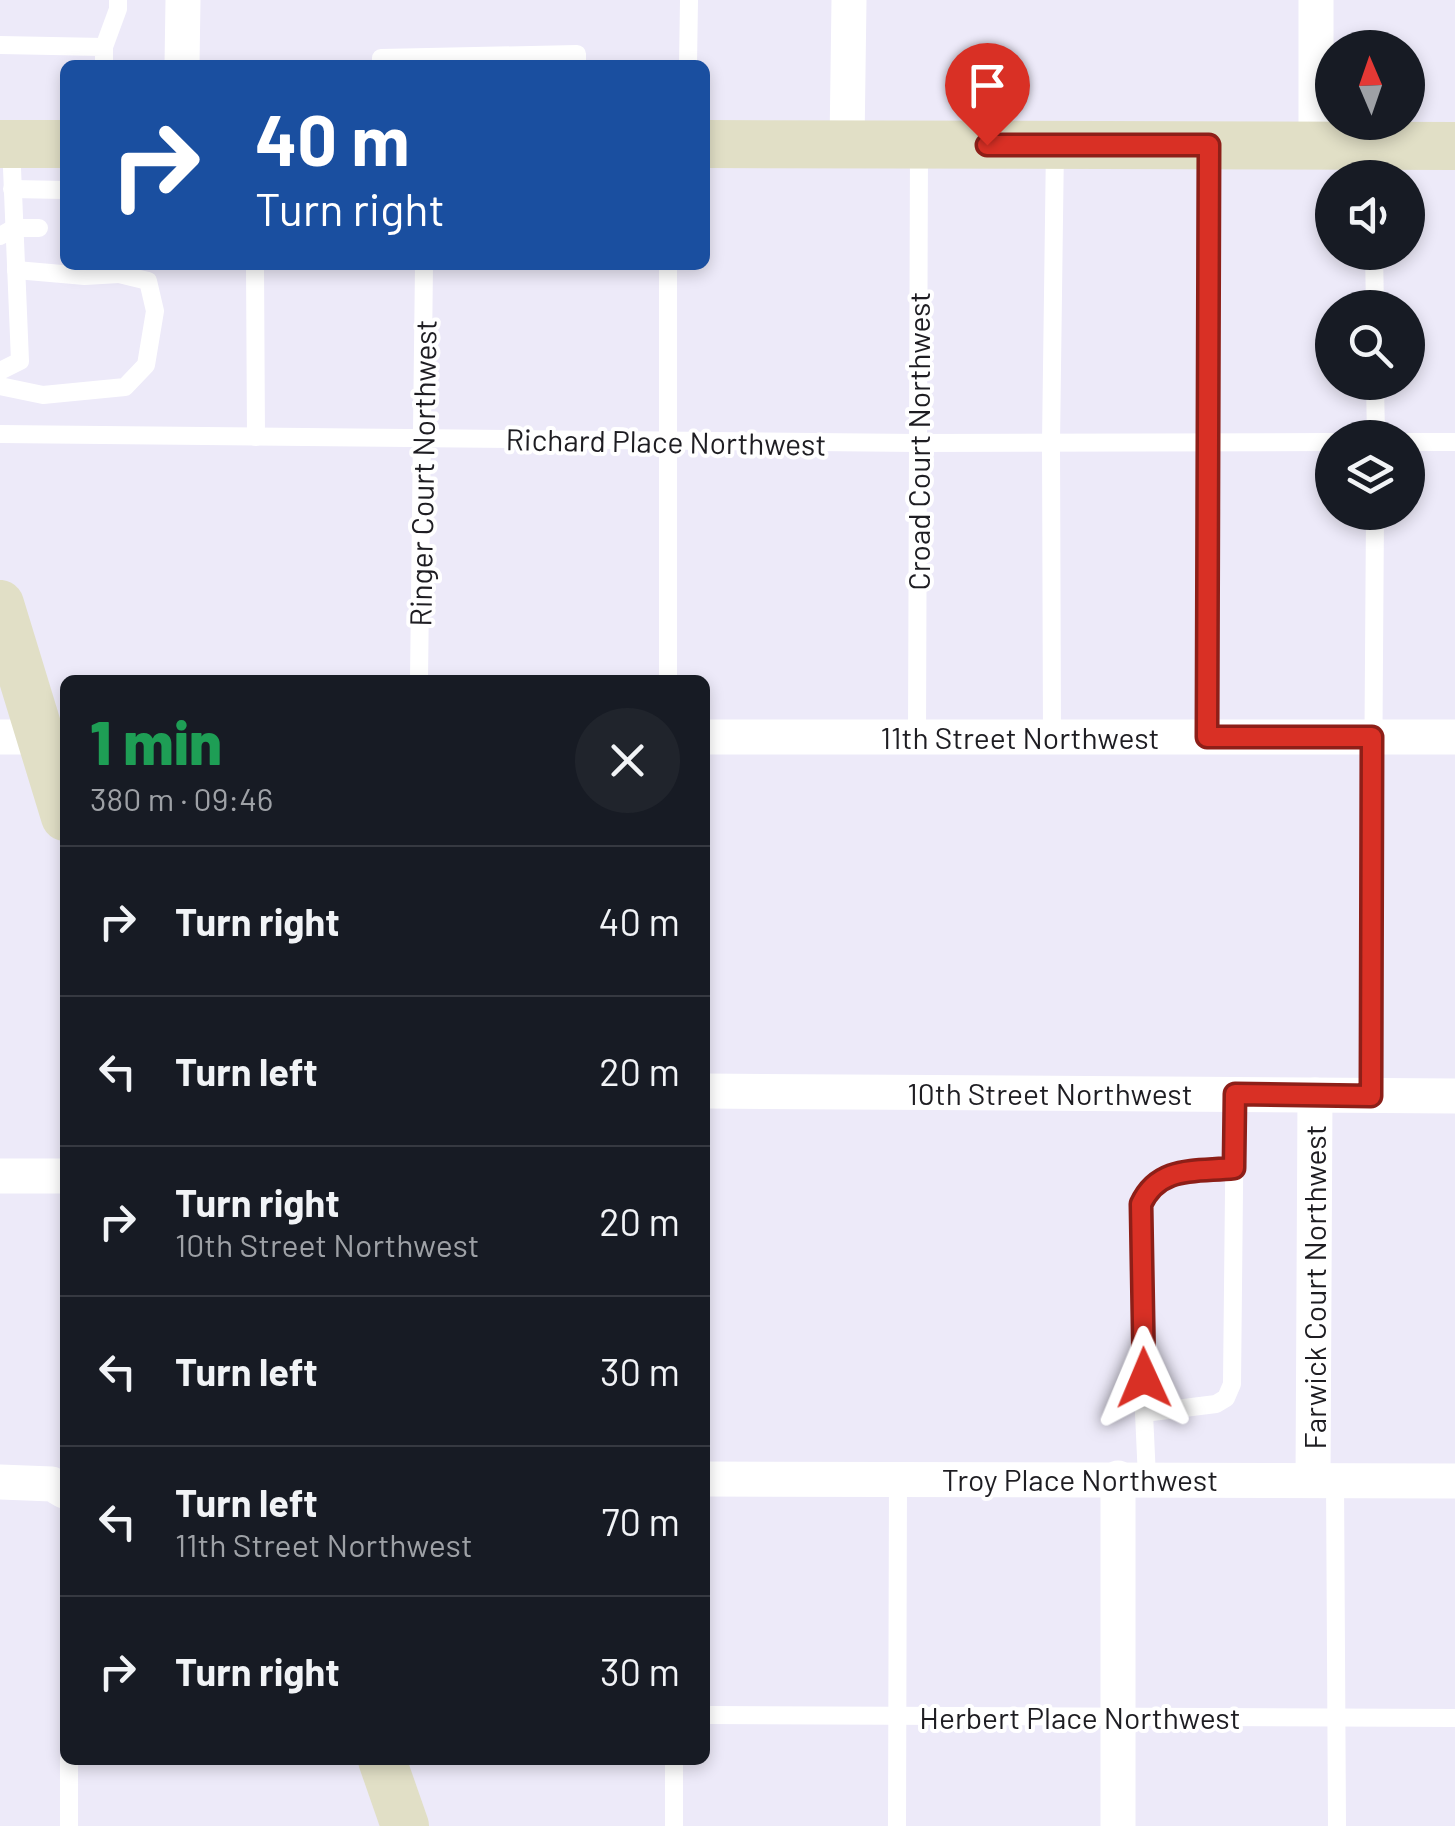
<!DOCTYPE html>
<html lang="en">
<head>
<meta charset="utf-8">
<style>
  body { margin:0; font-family:Barlow,sans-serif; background:#20242c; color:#f1f3f6; height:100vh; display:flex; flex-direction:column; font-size:38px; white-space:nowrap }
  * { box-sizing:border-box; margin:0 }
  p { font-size:32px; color:#9ea1a6 }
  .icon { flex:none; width:55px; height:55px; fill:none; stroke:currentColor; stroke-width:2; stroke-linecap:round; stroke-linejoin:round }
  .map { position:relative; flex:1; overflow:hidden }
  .side { position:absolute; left:60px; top:675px; width:650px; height:1090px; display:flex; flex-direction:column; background:#171b24; border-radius:15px; box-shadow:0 5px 15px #0003 }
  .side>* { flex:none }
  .banner { position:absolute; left:60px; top:60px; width:650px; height:210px; border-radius:15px; box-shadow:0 5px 15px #0003; background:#1a4fa0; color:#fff; overflow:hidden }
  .needle { width:65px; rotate:358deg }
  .buttons { position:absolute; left:1315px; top:30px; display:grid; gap:20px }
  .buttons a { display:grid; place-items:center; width:110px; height:110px; border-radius:50%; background:#171b24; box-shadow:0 5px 15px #0003; font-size:50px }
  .pin { position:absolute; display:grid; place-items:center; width:85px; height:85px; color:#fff; margin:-102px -42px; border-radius:50% 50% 50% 0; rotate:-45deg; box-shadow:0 0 10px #0007 }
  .pin .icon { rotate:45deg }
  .me { position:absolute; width:110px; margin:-55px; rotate:359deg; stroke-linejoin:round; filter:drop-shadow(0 0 8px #0008) }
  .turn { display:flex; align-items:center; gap:35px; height:210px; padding:0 30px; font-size:45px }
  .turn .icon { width:130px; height:130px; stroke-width:2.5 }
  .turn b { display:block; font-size:70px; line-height:85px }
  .round { display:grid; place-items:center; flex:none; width:105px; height:105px; border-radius:52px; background:#20242c }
  .overview { display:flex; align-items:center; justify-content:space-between; height:170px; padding:0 30px }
  h1 { font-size:60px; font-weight:800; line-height:75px; color:#1e9e55 }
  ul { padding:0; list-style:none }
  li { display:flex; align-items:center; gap:30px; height:150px; padding:0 30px; border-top:2px solid #363941 }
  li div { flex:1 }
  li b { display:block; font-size:38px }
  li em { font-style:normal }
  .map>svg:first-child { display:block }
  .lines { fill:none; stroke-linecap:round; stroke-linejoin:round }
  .service { stroke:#fff; stroke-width:18 }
  .minor { stroke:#fff; stroke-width:35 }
  .secondary { stroke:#e1dfc6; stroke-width:48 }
  .route-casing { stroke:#8d1f18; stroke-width:25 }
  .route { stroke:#d93025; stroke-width:18 }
  .labels { text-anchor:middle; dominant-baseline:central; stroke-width:8; stroke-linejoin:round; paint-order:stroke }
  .street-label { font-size:30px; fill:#1e1d22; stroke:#fff }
</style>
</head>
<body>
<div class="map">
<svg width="1455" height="1826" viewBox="0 0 1455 1826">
  <rect width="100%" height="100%" fill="#edeaf9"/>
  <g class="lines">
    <g class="service">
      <path d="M0 45 104 47V65"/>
      <path d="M104 47 118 9V0"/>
      <path d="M381 65V58L577 54V65"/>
      <path d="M688 65 689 0"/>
      <path d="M12 189 65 190"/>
      <path d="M0 236 14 228H39"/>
      <path d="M1374 252 1375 308"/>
      <path d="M255 265 256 437"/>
      <path d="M16 270 85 276 119 274 120 265"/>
      <path d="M0 371 20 361 11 144"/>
      <path d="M1375 382 1376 438"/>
      <path d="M0 386 43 395 125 387 146 365 155 311 148 281 119 274"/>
      <path d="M0 434 918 443 1332 442"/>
      <path d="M1408 442H1455"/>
      <path d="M419 680 424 265"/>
      <path d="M668 680V265"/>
      <path d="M917 737 919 147"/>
      <path d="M1052 737 1051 443 1055 145"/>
      <path d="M1207 737 1209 148"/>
      <path d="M1371 1096 1375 512"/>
      <path d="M1144 1413 1141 1204C1159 1165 1196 1172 1234 1169"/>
      <path d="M1147 1478 1144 1413 1216 1404 1226 1398 1232 1384 1235 1094"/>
      <path d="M1335 1480 1337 1826"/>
      <path d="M705 1715 1455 1718"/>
      <path d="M69 1760V1826"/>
      <path d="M674 1826V1760"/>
      <path d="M897 1826 898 1479"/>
    </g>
    <g class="minor">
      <path d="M182 65 183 0"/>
      <path d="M847 144 849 0"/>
      <path d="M1316 145V0"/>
      <path d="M0 737H64"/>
      <path d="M705 737H1455"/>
      <path d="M705 1091 1455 1096"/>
      <path d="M0 1176H65"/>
      <path d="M705 1479 1455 1481"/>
      <path d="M1313 1480 1315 1095"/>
      <path d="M0 1482 52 1484 64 1491"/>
      <path d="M1118 1826V1478"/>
    </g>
    <g class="secondary">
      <path d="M0 144H65"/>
      <path d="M705 144 1455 146"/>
      <path d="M0 604 65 817"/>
      <path d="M382 1760 405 1826"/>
    </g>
  </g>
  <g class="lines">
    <g class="route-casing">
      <path id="route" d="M987 145H1209L1207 737H1372L1371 1096 1235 1094 1234 1168C1196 1172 1159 1165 1141 1204L1144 1378"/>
    </g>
    <use href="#route" class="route"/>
  </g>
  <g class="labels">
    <g class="street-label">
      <text transform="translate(666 441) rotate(1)">Richard Place Northwest</text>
      <text transform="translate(918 441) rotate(-90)">Croad Court Northwest</text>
      <text transform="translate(422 473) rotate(-89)">Ringer Court Northwest</text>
      <text x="1020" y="737">11th Street Northwest</text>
      <text x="1050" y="1093">10th Street Northwest</text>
      <text transform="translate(1314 1287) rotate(-90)">Farwick Court Northwest</text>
      <text x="1080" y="1479">Troy Place Northwest</text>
      <text x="1080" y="1717">Herbert Place Northwest</text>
    </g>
  </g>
</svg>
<div class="buttons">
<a><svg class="needle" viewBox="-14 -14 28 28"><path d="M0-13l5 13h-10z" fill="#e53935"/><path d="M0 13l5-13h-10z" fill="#9ea1a6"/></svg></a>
<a><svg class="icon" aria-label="sound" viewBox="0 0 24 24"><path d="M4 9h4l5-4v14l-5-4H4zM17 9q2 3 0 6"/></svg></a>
<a><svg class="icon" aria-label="search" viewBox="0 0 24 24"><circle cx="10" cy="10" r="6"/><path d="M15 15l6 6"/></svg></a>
<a><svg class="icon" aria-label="layers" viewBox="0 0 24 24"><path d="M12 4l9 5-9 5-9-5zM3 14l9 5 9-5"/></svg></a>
</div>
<div class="pin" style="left:987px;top:145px;background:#d93025"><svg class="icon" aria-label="arrive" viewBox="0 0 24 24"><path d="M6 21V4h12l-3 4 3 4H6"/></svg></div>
<svg class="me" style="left:1144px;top:1378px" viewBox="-20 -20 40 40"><path d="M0-17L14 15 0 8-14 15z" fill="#d93025" stroke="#fff" stroke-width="4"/></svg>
<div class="banner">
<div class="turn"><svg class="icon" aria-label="right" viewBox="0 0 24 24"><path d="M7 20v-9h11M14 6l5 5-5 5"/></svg><div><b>40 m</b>Turn right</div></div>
</div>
<section class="side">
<div class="overview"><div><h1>1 min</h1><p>380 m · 09:46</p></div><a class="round"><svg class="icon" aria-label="close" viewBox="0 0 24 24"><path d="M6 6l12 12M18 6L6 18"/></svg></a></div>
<ul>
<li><svg class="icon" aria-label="right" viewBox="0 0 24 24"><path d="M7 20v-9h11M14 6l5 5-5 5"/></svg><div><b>Turn right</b></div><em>40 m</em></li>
<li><svg class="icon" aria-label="left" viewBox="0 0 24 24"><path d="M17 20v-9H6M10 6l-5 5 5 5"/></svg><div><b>Turn left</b></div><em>20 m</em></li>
<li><svg class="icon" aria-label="right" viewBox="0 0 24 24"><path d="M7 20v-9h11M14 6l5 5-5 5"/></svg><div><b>Turn right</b><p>10th Street Northwest</p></div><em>20 m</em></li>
<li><svg class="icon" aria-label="left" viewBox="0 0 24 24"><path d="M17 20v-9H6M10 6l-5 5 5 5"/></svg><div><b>Turn left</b></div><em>30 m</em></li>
<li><svg class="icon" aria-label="left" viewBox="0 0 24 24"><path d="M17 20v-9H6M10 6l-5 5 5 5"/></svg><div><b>Turn left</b><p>11th Street Northwest</p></div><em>70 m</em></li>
<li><svg class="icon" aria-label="right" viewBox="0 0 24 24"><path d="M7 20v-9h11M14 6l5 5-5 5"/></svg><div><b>Turn right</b></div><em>30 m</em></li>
</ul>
</section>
</div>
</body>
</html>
